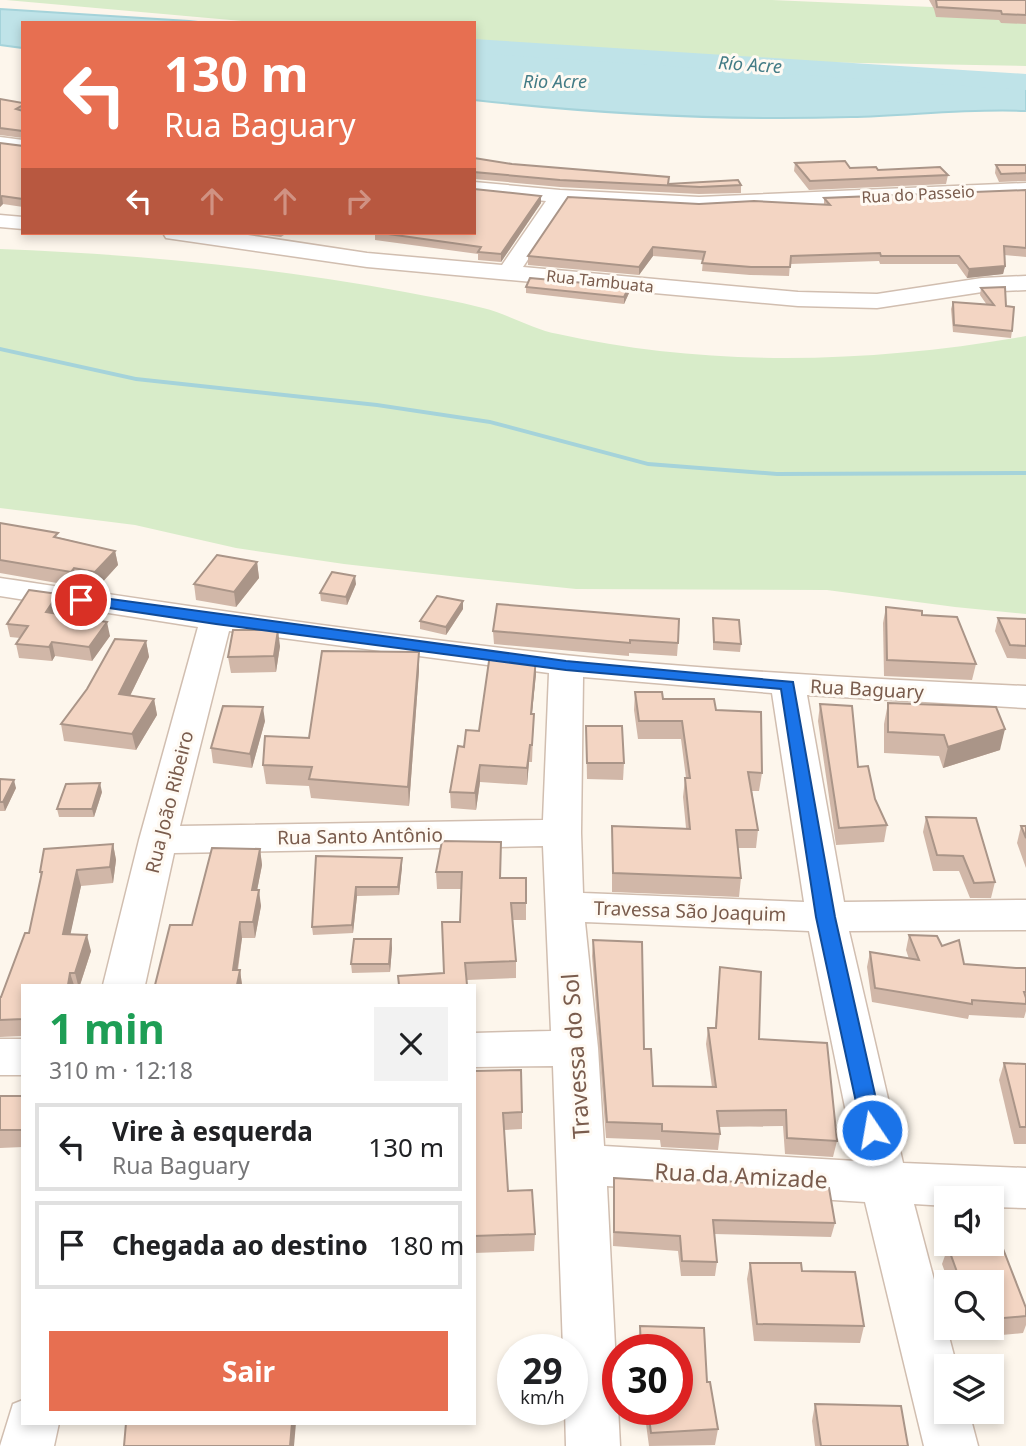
<!DOCTYPE html>
<html lang="pt">
<head>
<meta charset="utf-8">
<style>
  body { margin:0; font-family:"Noto Sans",sans-serif; background:#f2f2f2; color:#202124; height:100vh; display:flex; flex-direction:column; font-size:26px; white-space:nowrap }
  * { box-sizing:border-box; margin:0 }
  p { font-size:23px; color:#757577 }
  .icon { flex:none; width:38px; height:38px; fill:none; stroke:currentColor; stroke-width:2; stroke-linecap:round; stroke-linejoin:round }
  .map { position:relative; flex:1; overflow:hidden }
  .details { position:absolute; left:21px; top:984px; width:455px; height:441px; display:flex; flex-direction:column; background:#fff; border-radius:0px; box-shadow:0 4px 10px #0003 }
  .details>* { flex:none }
  .top-card { position:absolute; left:21px; top:21px; width:455px; height:214px; border-radius:0px; box-shadow:0 4px 10px #0003; background:#e76f51; color:#fff; overflow:hidden }
  .buttons { position:absolute; left:934px; top:1186px; display:grid; gap:14px }
  .buttons a { display:grid; place-items:center; width:70px; height:70px; border-radius:0px; background:#fff; box-shadow:0 4px 10px #0003; font-size:35px }
  .speed { position:absolute; left:497px; top:1334px; display:flex; gap:14px; font-size:35px; font-weight:700; text-align:center }
  .speed>* { display:grid; place-content:center; width:91px; height:91px; border-radius:50%; background:#fff; box-shadow:0 4px 10px #0003; line-height:1 }
  .speed small { font-size:18px; font-weight:400 }
  .speed .limit { border:10px solid #d22; background:#fff; color:#111 }
  .pin { position:absolute; display:grid; place-items:center; width:60px; height:60px; color:#fff; margin:-30px; border:4px solid #fff; border-radius:50%; box-shadow:0 2px 7px #0007 }
  .me { position:absolute; width:77px; margin:-38px; rotate:348deg; stroke-linejoin:round; filter:drop-shadow(0 0 5px #0008) }
  .turn { display:flex; align-items:center; gap:24px; height:147px; padding:0 28px; font-size:32px }
  .turn .icon { width:91px; height:91px; stroke-width:2.5 }
  .turn b { display:block; font-size:49px; line-height:60px }
  .lanes { display:flex; align-items:center; height:66px; padding:0 28px; background:#0003; justify-content:center; gap:35px; direction:ltr }
  .lanes .off { opacity:.35 }
  .round { display:grid; place-items:center; flex:none; width:74px; height:74px; border-radius:0px; background:#f2f2f2 }
  .headline { display:flex; align-items:center; justify-content:space-between; height:119px; padding:0 28px }
  h1 { font-size:42px; font-weight:700; line-height:52px; color:#1e9e55 }
  .action { display:flex; gap:14px; margin-top:auto; padding:14px 28px }
  .action a { flex:1; height:80px; border-radius:0px; background:#e76f51; color:#fff; font-size:28px; font-weight:700; line-height:80px; text-align:center }
  ul { padding:0; list-style:none }
  li { display:flex; align-items:center; gap:21px; height:88px; margin:0 14px 10px; padding:0 14px; border:4px solid #e0e0e0; border-radius:0px }
  li div { flex:1 }
  li b { display:block; font-size:26px }
  li em { font-style:normal }
  .map>svg:first-child { display:block }
  .green { fill:#d8ecc9 }
  .water { fill:#bfe3e8; stroke:#a5d3da; stroke-width:2 }
  .lines { fill:none; stroke-linecap:round; stroke-linejoin:round }
  .stream { fill:#a5d3da; fill-rule:evenodd }
  .river { fill:#bfe3e8; fill-rule:evenodd }
  .minor-casing { stroke:#d1beb0; stroke-width:3 }
  .minor { fill:#fff; fill-rule:evenodd }
  .wall { fill:#d1b7a8 }
  .shaded-wall { fill:#aa9588 }
  .building { fill:#f3d5c3; stroke:#aa9588; stroke-width:2 }
  .route { fill:#1a73e8; stroke:#114b97; stroke-width:2 }
  .labels { text-anchor:middle; dominant-baseline:central; stroke-width:6; stroke-linejoin:round; paint-order:stroke }
  .far-street-label { font-size:16px; fill:#7a5c4d; stroke:#fffaf3 }
  .far-water-label { font-size:18px; font-style:italic; fill:#437c86; stroke:#fffaf3 }
  .street-label { font-size:19px; fill:#7a5c4d; stroke:#fffaf3 }
  .near-street-label { font-size:23px; fill:#7a5c4d; stroke:#fffaf3 }
</style>
</head>
<body>
<div class="map">
<svg width="1026" height="1446" viewBox="0 0 1026 1446">
  <rect width="100%" height="100%" fill="#fdf6ec"/>
  <g class="green">
    <path d="M6 0H772L1026 11V66L691 60 474 41V23H265Z"/>
    <path d="M0 249C136 254 271 267 405 292 431 297 457 301 483 308 508 314 532 329 558 334 709 368 874 363 1026 336V614L955 607 827 590 576 589 459 577 344 564 236 548 135 525 0 508Z"/>
  </g>
  <g class="water">
    <path d="M0 9 189 21 207 23H23V48L0 45Z"/>
    <path d="M474 46 743 68 1026 84V111C967 108 909 116 851 117 725 121 599 114 474 100Z"/>
  </g>
  <g class="lines">
    <path class="stream" d="M0 347 136 377 377 403 490 420 648 462 777 472 1026 471V475L777 476 648 466 490 424 377 407 136 381 0 351Z"/>
    <path class="river" d="M474 39 1026 74V90L474 53Z"/>
    <g class="minor-casing">
      <g id="minor">
        <path d="M0 137 23 140V152L0 149Z"/>
        <path d="M474 182 560 190 699 197 1026 183V195L699 209 566 202 523 267 798 292 877 294 982 278 1026 276V290L982 292 877 308 798 306 367 267 166 238 163 233H235L367 253 502 265 546 201 474 194Z"/>
        <path d="M0 215 23 217V229L0 227Z"/>
        <path d="M0 578C208 609 415 641 624 661 758 673 892 680 1026 686V708L807 695 844 902 1026 900V930L849 931 903 1163 1026 1168V1208L992 1207V1199H947V1206L914 1204 957 1367H947V1412H969L978 1446H924L865 1202 607 1186 620 1446H566L565 1409H572V1349H563L553 1066 474 1067V1033L551 1031 543 846 174 853 145 985H103L139 840 198 627 0 596ZM229 631 549 673 543 820 180 826ZM583 677 772 693 804 902 583 893 581 833ZM585 922 809 931 856 1161 604 1146 598 1048Z"/>
        <rect x="0" y="1039" width="23" height="36"/>
        <path d="M23 1400V1423H59L54 1446H0L13 1404Z"/>
      </g>
    </g>
    <use href="#minor" class="minor"/>
  </g>
  <g class="wall">
    <path d="M929 0H1026V24L1001 23 999 20 936 17 934 9Z"/>
    <path d="M0 99 23 103V138L0 135Z"/>
    <path d="M0 143 23 146V207L3 204 0 207Z"/>
    <path d="M474 158 512 164 669 177V184L741 185V193L699 194 560 187 474 179Z"/>
    <path d="M795 163 850 168 948 175 946 184 809 190 794 171Z"/>
    <path d="M996 165H1026V181L999 182 995 173Z"/>
    <path d="M1026 190V257L1004 255 1005 266 1003 274 967 278 957 264H880L879 261 790 264 789 276 750 275 702 271 703 260 653 256 639 275 528 265V256L699 204 824 205V198Z"/>
    <path d="M541 196V203L501 262 478 260V254L375 240V233H474Z"/>
    <path d="M251 233H287L281 237Z"/>
    <path d="M526 287H629V293L624 304 526 293Z"/>
    <path d="M981 288 1012 331 1011 338 953 332 951 309 953 302 987 305 980 295Z"/>
    <path d="M0 523 115 551 118 565 98 587 77 582 74 586 0 573Z"/>
    <path d="M257 562 259 578 236 607 196 600 194 584Z"/>
    <path d="M356 584 347 605 321 601 320 593Z"/>
    <path d="M886 607 976 664 972 680 884 676 883 623Z"/>
    <path d="M61 608 57 614 110 636 92 661 55 656 52 661 19 658 16 644 20 638 10 637 7 624Z"/>
    <path d="M463 609 446 635 420 629V621Z"/>
    <path d="M1026 617V659L1007 658 995 631 998 618 1026 619Z"/>
    <path d="M713 618 741 644 740 652 713 650Z"/>
    <path d="M493 631 678 643 677 656 629 653V656L494 644Z"/>
    <path d="M146 641 149 657 130 696 154 699 157 715 136 750 64 741 61 724Z"/>
    <path d="M280 646 276 672 231 673 228 657Z"/>
    <path d="M419 652V670L409 806 311 798 309 786 266 784 263 765 309 738Z"/>
    <path d="M536 658V674L532 714H534L532 762H529L527 785 480 782 476 810 451 808 450 792 464 747 479 731Z"/>
    <path d="M635 692 663 699 716 710 762 773 759 791H752L758 830 756 848H738L741 878 739 897 612 892V826L686 828 683 797 685 778H686L681 739H638L634 710Z"/>
    <path d="M888 703 1000 750 943 768 939 756 884 753V724Z"/>
    <path d="M820 704 858 767 887 825 884 842 836 845 818 721Z"/>
    <path d="M265 721 252 768 213 763 211 748Z"/>
    <path d="M586 726 624 763 623 780 587 779Z"/>
    <path d="M0 779 16 788 5 811H0Z"/>
    <path d="M102 792 94 817H59L57 809Z"/>
    <path d="M926 817 995 882 991 898H970L959 871H933L923 832Z"/>
    <path d="M1021 826H1026V868L1017 843Z"/>
    <path d="M442 841 501 878H526V920H512L516 961V978L467 980 460 922 462 889H437L436 872Z"/>
    <path d="M113 844 116 860 113 883 81 886 70 934 91 951 80 985H23V1036L0 1037V997H1L29 933 41 877 40 872Z"/>
    <path d="M260 849 262 865 257 890 261 906 255 938H242L238 970H240L242 985H155L192 925Z"/>
    <path d="M316 856 402 858V867L399 895 357 896 353 933 313 935 312 927Z"/>
    <path d="M909 935 942 946 964 964 1016 968H1026V1011L1024 1018 969 1015 968 1019 872 1002 867 967 870 952 909 959 906 950Z"/>
    <path d="M391 939 392 948 390 972 352 973 351 964Z"/>
    <path d="M593 940 644 1049 653 1086 712 1087 706 1044 708 1028H715L720 967 759 1039 837 1141 833 1157 785 1154 783 1126 719 1127 720 1134 718 1150 661 1147 660 1140 606 1138 592 956Z"/>
    <path d="M1004 1063 1026 1064V1144H1014L999 1080Z"/>
    <path d="M474 1071 522 1112V1129L504 1130 508 1191 535 1234 534 1251 474 1253Z"/>
    <path d="M0 1096H23V1147L0 1148Z"/>
    <path d="M614 1178 835 1223 831 1237 714 1234 717 1262 715 1276H681L678 1251 613 1246Z"/>
    <path d="M948 1247 1026 1308V1325L1023 1333 969 1338 966 1328H992V1283H949L942 1264Z"/>
    <path d="M750 1263 802 1271 864 1326 860 1343 754 1341 747 1279Z"/>
    <path d="M640 1326 704 1328 707 1382H710L718 1429 715 1445 649 1446 644 1409H677V1349H639Z"/>
    <path d="M815 1404 908 1446H815L812 1421Z"/>
  </g>
  <g class="shaded-wall">
    <path d="M2 196 3 204 0 207V197Z"/>
    <path d="M541 196V203L501 262V254Z"/>
    <path d="M653 247V256L639 275V267Z"/>
    <path d="M1005 266 1003 274 967 278 969 269Z"/>
    <path d="M629 287V293L624 304V297Z"/>
    <path d="M115 551 118 565 98 587 95 572Z"/>
    <path d="M257 562 259 578 236 607 234 592Z"/>
    <path d="M74 568 77 582 74 586 71 572Z"/>
    <path d="M355 576 356 584 347 605 346 597Z"/>
    <path d="M58 594 61 608 50 626 46 612Z"/>
    <path d="M463 601V609L446 635V627Z"/>
    <path d="M107 622 110 636 92 661 89 647Z"/>
    <path d="M278 630 280 646 276 672 274 656Z"/>
    <path d="M146 641 149 657 123 710 119 694Z"/>
    <path d="M52 642 55 656 52 661 49 647Z"/>
    <path d="M419 652V670L409 806 408 787Z"/>
    <path d="M536 658V674L530 730 531 714Z"/>
    <path d="M154 699 157 715 136 750 132 734Z"/>
    <path d="M263 707 265 721 252 768 250 754Z"/>
    <path d="M1005 729 1000 750 943 768 948 747Z"/>
    <path d="M530 745 529 762 527 785V768Z"/>
    <path d="M480 765V782L476 810 475 793Z"/>
    <path d="M14 780 16 788 5 811 3 802Z"/>
    <path d="M100 783 102 792 94 817 92 809Z"/>
    <path d="M113 844 116 860 113 883 110 867Z"/>
    <path d="M260 849 262 865 254 906 252 890Z"/>
    <path d="M402 858V867L399 895 398 887Z"/>
    <path d="M77 870 81 886 67 950 63 934Z"/>
    <path d="M356 887 357 896 353 933 352 925Z"/>
    <path d="M259 890 261 906 255 938 253 922Z"/>
    <path d="M240 922 242 938 235 985 233 970Z"/>
    <path d="M87 935 91 951 80 985H78L75 973Z"/>
    <path d="M391 939 392 948 390 972 389 964Z"/>
    <path d="M240 970 242 985H237Z"/>
    <path d="M70 973 74 985H68Z"/>
    <path d="M292 1423H296L294 1446H290Z"/>
  </g>
  <g class="building">
    <path d="M936 0H1026V15L1002 14 1001 11 937 7Z"/>
    <path d="M0 99 23 103V105L16 109 23 111V131L0 128Z"/>
    <path d="M0 143 23 146V199L2 196 0 197Z"/>
    <path d="M474 158 512 164 669 177 668 184 738 180 741 185 700 187 560 180 474 172Z"/>
    <path d="M845 161 850 168 876 167 878 170 940 167 948 175 810 181 795 163Z"/>
    <path d="M996 165H1026V173L1001 174Z"/>
    <path d="M474 189 541 196 501 254 478 252 481 247 381 233H474Z"/>
    <path d="M1026 190V248L1004 246 1005 266 969 269 959 256H881L880 253 791 256 790 267H751L702 263 705 252 653 247 639 267 528 256 568 197 699 204 754 201 830 205 824 198Z"/>
    <path d="M530 278 629 287 624 297 526 287Z"/>
    <path d="M1005 287 1006 306 1014 307 1012 331 954 325 953 302 994 305 981 288Z"/>
    <path d="M0 523 58 533 54 537 115 551 95 572 74 568 71 572 0 560Z"/>
    <path d="M217 555 257 562 234 592 194 584Z"/>
    <path d="M332 572 355 576 346 597 320 593Z"/>
    <path d="M29 590 58 594 46 612 107 622 89 647 52 642 49 647 16 644 28 626 7 624Z"/>
    <path d="M437 596 463 601 446 627 420 621Z"/>
    <path d="M497 604 679 619 678 643 630 640V643L493 631Z"/>
    <path d="M886 607 922 611V615L957 617 976 664 887 660Z"/>
    <path d="M713 618 739 620 741 644 714 642Z"/>
    <path d="M998 618 1026 619V646L1010 645Z"/>
    <path d="M233 630H278L274 656 228 657Z"/>
    <path d="M115 639 146 641 119 694 154 699 132 734 61 724 87 689Z"/>
    <path d="M322 651 419 652 408 787 309 779 312 767 263 765 265 736 309 738Z"/>
    <path d="M490 654 536 658 531 714H534L532 745H530L527 768 480 765 475 793 450 792 458 746 464 747 466 730 479 731Z"/>
    <path d="M635 692H662L663 699H714L716 710 761 712 762 773 748 772 758 830H736L741 878 613 873 612 826 690 829 685 778H690L682 721H639Z"/>
    <path d="M888 703 996 707 1005 729 948 747 944 735 888 732Z"/>
    <path d="M820 704 852 706 858 767 868 766 875 799 887 825 839 828Z"/>
    <path d="M223 706 263 707 250 754 211 748Z"/>
    <path d="M586 726H622L624 763H587Z"/>
    <path d="M0 779 14 780 3 802H0Z"/>
    <path d="M100 783 92 809H57L66 784Z"/>
    <path d="M926 817 976 818 995 882 974 883 963 856 937 855Z"/>
    <path d="M1021 826H1026V838Z"/>
    <path d="M442 841 501 842 500 878H526V903H511L516 961 465 963 467 985H399L398 976 444 973 442 922H460L462 872H436Z"/>
    <path d="M113 844 110 867 77 870 63 934 87 935 75 973H70L68 985H23V1019L0 1020V997H1L25 933H29L42 872H40L44 849Z"/>
    <path d="M212 848 260 849 252 890H259L253 922H240L233 970H240L237 985H155L170 925H192Z"/>
    <path d="M316 856 402 858 398 887H356L352 925 312 927Z"/>
    <path d="M909 935 937 936 942 946 959 940 964 964 1016 968H1026V992H1024L1026 998V1004L972 1000V1004L875 988 870 952 919 960Z"/>
    <path d="M354 939H391L389 964H351Z"/>
    <path d="M593 940 642 942 644 1049H651L653 1086 716 1087 708 1028H716L720 967 761 972 759 1039 827 1043 837 1141 787 1138 786 1110 717 1111 720 1134 662 1131V1124L607 1122Z"/>
    <path d="M1004 1063 1026 1064V1127H1020Z"/>
    <path d="M521 1070 522 1112 503 1113 508 1191 532 1190 535 1234 474 1236V1071Z"/>
    <rect x="0" y="1096" width="23" height="34"/>
    <path d="M614 1178 661 1181 707 1180 829 1188 835 1223 713 1220 717 1262 682 1261 680 1236 614 1232Z"/>
    <path d="M1000 1241 1026 1308V1316L992 1319V1283H961L948 1247 973 1244H992V1242Z"/>
    <path d="M750 1263H801L802 1271 855 1272 864 1326 757 1324Z"/>
    <path d="M640 1326 704 1328 707 1382H710L718 1429 651 1433 648 1409H677V1349H641Z"/>
    <path d="M815 1404 901 1406 908 1446H821Z"/>
    <path d="M126 1423H292L290 1446H124Z"/>
  </g>
  <path class="route" d="M81 595 566 661 793 682 835 917 883 1130 880 1136 872 1139 865 1136 862 1130 816 917 781 689 566 670 216 624 76 603 74 600Z"/>
  <g class="labels">
    <g class="far-street-label">
      <text transform="translate(918 194) rotate(-3)">Rua do Passeio</text>
      <text transform="translate(600 281) rotate(6)">Rua Tambuata</text>
    </g>
    <g class="far-water-label">
      <text transform="translate(750 64) rotate(4)">Río Acre</text>
      <text x="555" y="81">Rio Acre</text>
    </g>
    <g class="street-label">
      <text transform="translate(867 689) rotate(3)">Rua Baguary</text>
      <text transform="translate(169 802) rotate(-76)">Rua João Ribeiro</text>
      <text transform="translate(360 836) rotate(-1)">Rua Santo Antônio</text>
      <text transform="translate(690 911) rotate(2)">Travessa São Joaquim</text>
    </g>
    <g class="near-street-label">
      <text transform="translate(575 1056) rotate(-94)">Travessa do Sol</text>
      <text transform="translate(741 1175) rotate(3)">Rua da Amizade</text>
    </g>
  </g>
</svg>
<div class="buttons">
<a><svg class="icon" aria-label="sound" viewBox="0 0 24 24"><path d="M4 9h4l5-4v14l-5-4H4zM17 9q2 3 0 6"/></svg></a>
<a><svg class="icon" aria-label="search" viewBox="0 0 24 24"><circle cx="10" cy="10" r="6"/><path d="M15 15l6 6"/></svg></a>
<a><svg class="icon" aria-label="layers" viewBox="0 0 24 24"><path d="M12 4l9 5-9 5-9-5zM3 14l9 5 9-5"/></svg></a>
</div>
<div class="speed"><div>29<small>km/h</small></div><div class="limit">30</div></div>
<div class="pin" style="left:81px;top:600px;background:#d93025"><svg class="icon" aria-label="arrive" viewBox="0 0 24 24"><path d="M6 21V4h12l-3 4 3 4H6"/></svg></div>
<svg class="me" style="left:872px;top:1130px" viewBox="-20 -20 40 40"><circle r="17" fill="#1a73e8" stroke="#fff" stroke-width="3"/><path d="M0-11L8 9 0 5-8 9z" fill="#fff"/></svg>
<div class="top-card">
<div class="turn"><svg class="icon" aria-label="left" viewBox="0 0 24 24"><path d="M17 20v-9H6M10 6l-5 5 5 5"/></svg><div><b>130 m</b>Rua Baguary</div></div>
<div class="lanes"><svg class="icon" aria-label="left" viewBox="0 0 24 24"><path d="M17 20v-9H6M10 6l-5 5 5 5"/></svg><svg class="icon off" aria-label="ahead" viewBox="0 0 24 24"><path d="M12 20V5M6 11l6-6 6 6"/></svg><svg class="icon off" aria-label="ahead" viewBox="0 0 24 24"><path d="M12 20V5M6 11l6-6 6 6"/></svg><svg class="icon off" aria-label="right" viewBox="0 0 24 24"><path d="M7 20v-9h11M14 6l5 5-5 5"/></svg></div>
</div>
<section class="details">
<div class="headline"><div><h1>1 min</h1><p>310 m · 12:18</p></div><a class="round"><svg class="icon" aria-label="close" viewBox="0 0 24 24"><path d="M6 6l12 12M18 6L6 18"/></svg></a></div>
<ul>
<li><svg class="icon" aria-label="left" viewBox="0 0 24 24"><path d="M17 20v-9H6M10 6l-5 5 5 5"/></svg><div><b>Vire à esquerda</b><p>Rua Baguary</p></div><em>130 m</em></li>
<li><svg class="icon" aria-label="arrive" viewBox="0 0 24 24"><path d="M6 21V4h12l-3 4 3 4H6"/></svg><div><b>Chegada ao destino</b></div><em>180 m</em></li>
</ul>
<div class="action"><a>Sair</a></div>
</section>
</div>
</body>
</html>
